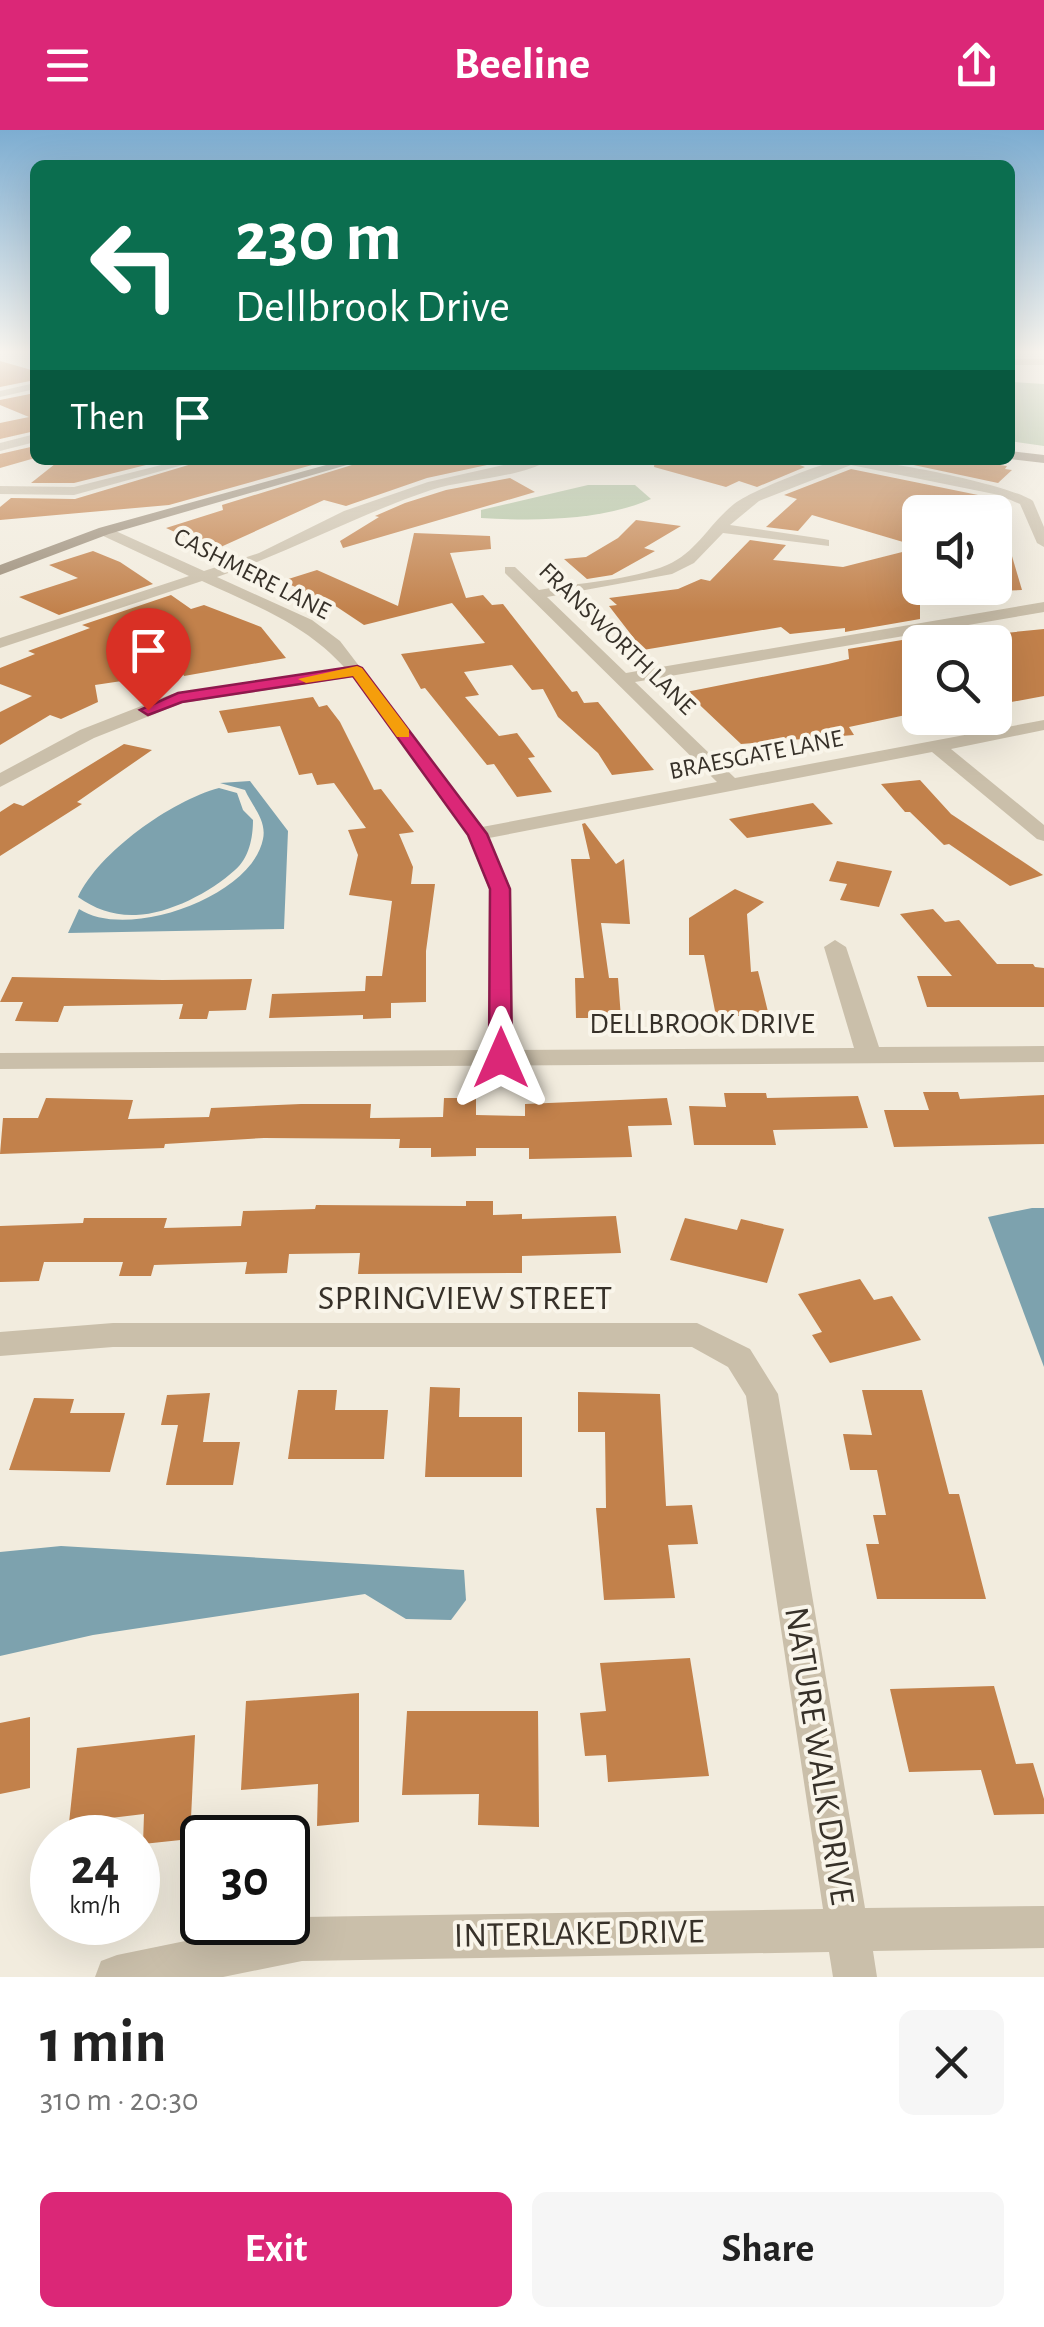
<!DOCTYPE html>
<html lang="en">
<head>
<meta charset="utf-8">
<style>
  body { margin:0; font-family:"Alegreya Sans",sans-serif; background:#f6f6f6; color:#222; height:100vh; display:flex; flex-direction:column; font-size:38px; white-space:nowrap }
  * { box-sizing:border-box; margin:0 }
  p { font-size:32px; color:#767676 }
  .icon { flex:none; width:55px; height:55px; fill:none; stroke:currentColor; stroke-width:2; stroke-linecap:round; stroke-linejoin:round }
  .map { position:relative; height:1847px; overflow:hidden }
  .panel { display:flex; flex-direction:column; background:#fff; flex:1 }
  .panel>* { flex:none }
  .top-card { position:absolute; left:30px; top:30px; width:985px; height:305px; border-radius:15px; box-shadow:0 10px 40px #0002; background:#0b6e4f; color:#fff; overflow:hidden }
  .fabs { position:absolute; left:902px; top:365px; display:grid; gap:20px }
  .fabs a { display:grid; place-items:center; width:110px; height:110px; border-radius:15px; background:#fff; box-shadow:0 10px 40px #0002; font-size:50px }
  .speed { position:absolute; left:30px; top:1685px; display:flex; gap:20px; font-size:50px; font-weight:700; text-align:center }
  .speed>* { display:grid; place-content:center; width:130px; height:130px; border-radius:50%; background:#fff; box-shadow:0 10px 40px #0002; line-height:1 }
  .speed small { font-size:25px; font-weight:400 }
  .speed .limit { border:5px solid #111; border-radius:15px; background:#fff; color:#111 }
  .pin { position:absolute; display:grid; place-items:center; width:85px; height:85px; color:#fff; margin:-102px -42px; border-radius:50% 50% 50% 0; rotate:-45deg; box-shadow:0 0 10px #0007 }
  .pin .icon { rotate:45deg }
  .me { position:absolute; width:110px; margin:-55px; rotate:0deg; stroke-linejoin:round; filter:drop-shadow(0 0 8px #0008) }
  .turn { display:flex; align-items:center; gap:35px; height:210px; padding:0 40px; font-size:45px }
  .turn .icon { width:130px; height:130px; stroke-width:2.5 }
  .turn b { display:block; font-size:70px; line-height:85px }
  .then { display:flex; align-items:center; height:95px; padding:0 40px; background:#0003; gap:20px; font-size:38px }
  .round { display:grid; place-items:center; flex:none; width:105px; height:105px; border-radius:15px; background:#f6f6f6 }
  .summary { display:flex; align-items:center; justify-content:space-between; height:170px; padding:0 40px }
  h1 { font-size:60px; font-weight:700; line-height:75px }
  .button { display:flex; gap:20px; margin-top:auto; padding:20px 40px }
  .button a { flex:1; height:115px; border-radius:15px; background:#db2777; color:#fff; font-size:40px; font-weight:700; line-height:115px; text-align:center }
  .button a+a { background:#f6f6f6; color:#222 }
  header { display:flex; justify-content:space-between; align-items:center; height:130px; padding:0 40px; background:#db2777; color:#fff; font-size:45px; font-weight:700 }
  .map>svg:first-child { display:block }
  .green { fill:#aec09e }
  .water { fill:#7da2ae }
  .building { fill:#c2814b }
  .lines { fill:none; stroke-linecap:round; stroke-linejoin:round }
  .street { fill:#cabfaa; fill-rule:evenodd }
  .secondary { fill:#9d8f7b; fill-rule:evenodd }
  .route { fill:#db2777; stroke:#8e194d; stroke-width:2.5 }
  .slow { fill:#f59e0b }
  .labels { text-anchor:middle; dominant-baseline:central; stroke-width:8; stroke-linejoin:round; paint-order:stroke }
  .far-street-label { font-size:25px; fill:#373129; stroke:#f9f5ea }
  .street-label { font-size:30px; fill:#373129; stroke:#f9f5ea }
  .near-street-label { font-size:35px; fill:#373129; stroke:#f9f5ea }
</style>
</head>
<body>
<header><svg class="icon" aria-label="menu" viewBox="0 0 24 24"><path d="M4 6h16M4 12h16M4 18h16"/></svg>Beeline<svg class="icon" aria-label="share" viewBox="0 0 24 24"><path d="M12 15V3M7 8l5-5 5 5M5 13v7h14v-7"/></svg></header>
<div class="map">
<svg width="1044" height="1847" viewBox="0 0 1044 1847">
  <rect width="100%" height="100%" fill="#f2ecde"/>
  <g class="green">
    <path d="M1010 252 1044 254V316L1010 311Z"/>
    <path d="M588 355H635L651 369C600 391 536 391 481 388V380Z"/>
  </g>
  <g class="water">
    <path d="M250 651 288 701 284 799 68 803 79 779C127 811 252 767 263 709 267 690 252 676 245 660L220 653Z"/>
    <path d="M219 658 237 663 243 680 253 690C253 708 249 728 235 740 211 762 169 784 136 785 114 786 95 779 78 767 99 722 171 671 219 658Z"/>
    <path d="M1032 1078H1044V1237L988 1087Z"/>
    <path d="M61 1416 464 1440 466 1470 451 1490 406 1489 365 1464 93 1505 0 1526V1422Z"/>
  </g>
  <g class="building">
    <path d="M0 231 35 241V250L0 257Z"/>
    <path d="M35 263V301L0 309V293L29 287 0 275V270Z"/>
    <path d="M35 316V328L0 338V324Z"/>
    <path d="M60 330H166L74 353H31Z"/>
    <path d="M205 330H330L169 375 0 390V377L11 368 75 369Z"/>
    <path d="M368 330H478L487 335 427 348 346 376 324 370 214 420 166 398 223 380 222 375Z"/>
    <path d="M655 330H786L805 337 757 357 739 351 726 357 654 337Z"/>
    <path d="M890 330H963L1007 336 1005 339 1012 340 998 353Z"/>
    <path d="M851 339 983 366 964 382 920 377V417L812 385 798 401 766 397 797 369 784 365Z"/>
    <path d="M510 348 535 362 343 418 340 411 379 387 375 386 405 373 446 360Z"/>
    <path d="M1001 389 1022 460 995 461V390Z"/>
    <path d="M636 390 681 396 644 418 655 421 612 445 587 449 564 429 586 427 618 408Z"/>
    <path d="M414 403 490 406 491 419 450 423 466 468 483 465 492 475 503 474 572 562 577 561 584 573 598 572 654 640 612 645 598 623 558 587 543 559 532 560 512 535 464 542 479 565 465 567 499 606 517 603 535 627 528 628 552 662 517 667 494 634 487 635 425 558 421 559 401 524 485 513 452 473 364 495 331 473 282 451 317 440 398 476Z"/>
    <path d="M750 410 786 415 773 430 843 437 918 418 908 440 920 445V489L845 502V498L790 504 781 497 643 520 609 476 617 475 609 468 678 459 701 449 710 451Z"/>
    <path d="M93 421 120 432 153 454 59 485 19 467 78 448 49 435Z"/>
    <path d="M171 465 191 479 204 475 261 497 286 528 184 546 182 542 95 555 98 572 61 589 50 585 0 615V582L32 566 0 554V538L35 524 28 521 90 498 82 495Z"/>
    <path d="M1044 499V566L995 575V504Z"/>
    <path d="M920 507V582L849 597 854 605 741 614 686 562 828 534 849 529 848 519Z"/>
    <path d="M313 567 319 577 327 575 340 592 374 660 381 659 414 702 399 704 413 737 411 754H435L426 821V872L391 873V888L363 889V885L269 888 272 864 365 861 366 846H382L392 771 349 765 358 725 348 700 366 698 334 653 317 655 312 643 299 645 280 596 228 603 219 581Z"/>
    <path d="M124 614 152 620 77 672 82 674 0 726V682L14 673 23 676Z"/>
    <path d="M920 650 951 684 1043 745 1010 756 949 714 944 715 910 682H905L881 654Z"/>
    <path d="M813 673 833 694 747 708 729 689Z"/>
    <path d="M585 693 616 734 624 729 630 794 601 793 609 848H618L621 888H576L575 848H584L571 729H590L582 694Z"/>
    <path d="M837 731 892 741 879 777 840 770 847 754 829 751Z"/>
    <path d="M735 759 764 772 747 784 751 842 758 841 769 886H716L704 825H689V788Z"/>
    <path d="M933 779 945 792 959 790 997 834H1033L1035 837 1044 838V877H927L917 846H952L900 784Z"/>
    <path d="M12 847 163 850 252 849 246 880 209 881 207 889H179L183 874 64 876 58 892 15 891 23 872H0Z"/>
    <path d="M923 962H958L960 969 1044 965V1014L894 1017 884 980H929Z"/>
    <path d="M724 963H766L767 968 858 966 868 998 773 1000 776 1015H694L689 976 726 977Z"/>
    <path d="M46 968 133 970 128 989 209 987 211 978 301 974H371L370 988 443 987 444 968H476V985L525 986V974L667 968 672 995 628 996 632 1027 529 1029V1018H476V1026L431 1027V1018H399L400 1009 264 1008 165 1014 164 1018 0 1024 3 988H38Z"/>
    <path d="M466 1071H493V1085L522 1084V1089L616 1086 621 1123 522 1126V1143L358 1144 360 1123 289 1124 287 1143 245 1144 247 1132 154 1135 151 1146H119L123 1132H44L39 1151 0 1152V1096L83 1093 84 1088H167L164 1098 241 1096 243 1081 315 1079 316 1075 466 1076Z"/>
    <path d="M685 1088 737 1100 741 1089 784 1099 767 1153 670 1130Z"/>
    <path d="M860 1149 874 1170 892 1166 921 1210 830 1233 812 1205 822 1202 798 1164Z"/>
    <path d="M430 1257 460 1258 459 1287H522V1347H425Z"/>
    <path d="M298 1260H337L335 1280H388L384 1329H288Z"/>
    <path d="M862 1260H922L949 1364H959L986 1469H877L866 1414H879L873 1385H886L877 1340H850L843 1304 872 1305Z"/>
    <path d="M578 1262 660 1264 666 1376 692 1375 698 1414 668 1415 675 1468 604 1470 596 1378H606L605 1302H578Z"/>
    <path d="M210 1263 203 1312H240L233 1355H166L178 1295H161L167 1265Z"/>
    <path d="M34 1268 74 1269 70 1283H125L110 1342 9 1340Z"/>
    <path d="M690 1528 709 1646 608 1652 606 1625 585 1626 580 1583 606 1581 600 1533Z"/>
    <path d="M994 1556 1016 1634 1033 1633 1044 1669V1684L994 1685 981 1640 909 1642 890 1559Z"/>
    <path d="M359 1563V1692L317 1696 318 1654 241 1660 246 1571Z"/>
    <path d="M407 1581H538L539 1697 478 1695 479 1664 402 1665Z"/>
    <path d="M30 1587V1658L0 1664V1593Z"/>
    <path d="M195 1605 190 1709 143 1714 144 1684 69 1693 77 1618Z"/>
  </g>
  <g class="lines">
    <g class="street">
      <rect x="1010" y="229" width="34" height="6"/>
      <path d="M35 253V259L0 267V261Z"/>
      <path d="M35 304V312L0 321V313Z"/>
      <path d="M181 330H201L74 365 0 364V356L74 357Z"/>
      <path d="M526 330H549C520 348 465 349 431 360 357 385 290 422 217 447L312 490 340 511 482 697 717 652 505 443V437H515L539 460C577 453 632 450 667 435 696 423 710 393 734 374 751 361 819 334 840 330 867 325 1012 355 1033 371L1044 397V417L1037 413 1020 374 999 365 851 335 759 371 730 395 824 409 829 410V416L723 403 694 433 672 444 547 467 626 543 1044 472V482L635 552 735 648 1044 590V600L951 619 1044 695V711L1037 709 932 622 489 708 511 759 513 920 854 918 824 817 835 810 846 817 879 917 1044 916V932L0 939V923L488 920 489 759 467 704 353 547 182 573 94 608 0 657V643L80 600 172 564 345 538C306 494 254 475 202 451L0 518V508L189 446 99 404V398H109L204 441 259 423 344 381 428 352Z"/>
      <path d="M113 1193H697L750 1219 778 1264 865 1778 1044 1776V1818L873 1821 877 1847H833L829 1822 302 1831 223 1847H95L101 1831 117 1825 302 1787 823 1779 746 1266 728 1237 692 1217H113L0 1226V1202Z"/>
    </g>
    <g class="secondary">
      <path d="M1010 321 1044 325V333L1010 329Z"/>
      <path d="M344 330H364L109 404 0 445V435L99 398Z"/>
    </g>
  </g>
  <linearGradient id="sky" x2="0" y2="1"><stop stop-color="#7dadd1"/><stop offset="0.46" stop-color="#f9f6f0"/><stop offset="1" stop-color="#f9f6f0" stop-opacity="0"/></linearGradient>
  <rect width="1044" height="482" fill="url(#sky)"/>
  <path class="route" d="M357 536 362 538 487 704 510 759 512 928 509 933H493L489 928 490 759 468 705 353 546 182 572 148 585 140 580 178 563Z"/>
  <path class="slow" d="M357 536 362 538 409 600V607H397L353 546 306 553 298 549Z"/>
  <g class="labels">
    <g class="far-street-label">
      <text transform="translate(252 444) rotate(27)">CASHMERE LANE</text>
      <text transform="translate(617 509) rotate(44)">FRANSWORTH LANE</text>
      <text transform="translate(756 625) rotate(-11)">BRAESGATE LANE</text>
    </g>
    <g class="street-label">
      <text x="702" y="894">DELLBROOK DRIVE</text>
    </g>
    <g class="near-street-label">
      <text x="465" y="1168">SPRINGVIEW STREET</text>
      <text transform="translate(819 1626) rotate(81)">NATURE WALK DRIVE</text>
      <text transform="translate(579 1804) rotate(-1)">INTERLAKE DRIVE</text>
    </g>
  </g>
</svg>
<div class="fabs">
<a><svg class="icon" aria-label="sound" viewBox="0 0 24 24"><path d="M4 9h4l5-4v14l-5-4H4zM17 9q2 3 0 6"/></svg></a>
<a><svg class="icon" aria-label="search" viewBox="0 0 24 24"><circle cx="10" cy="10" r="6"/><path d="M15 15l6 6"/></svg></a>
</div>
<div class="speed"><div>24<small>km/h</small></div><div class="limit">30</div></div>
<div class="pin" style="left:148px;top:580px;background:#d93025"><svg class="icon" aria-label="arrive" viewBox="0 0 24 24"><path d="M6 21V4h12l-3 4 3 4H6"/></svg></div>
<svg class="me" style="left:501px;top:928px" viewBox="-20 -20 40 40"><path d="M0-17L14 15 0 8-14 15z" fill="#db2777" stroke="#fff" stroke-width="4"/></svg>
<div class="top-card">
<div class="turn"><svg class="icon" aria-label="left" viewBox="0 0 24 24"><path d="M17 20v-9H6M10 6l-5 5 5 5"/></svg><div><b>230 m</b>Dellbrook Drive</div></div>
<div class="then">Then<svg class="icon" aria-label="arrive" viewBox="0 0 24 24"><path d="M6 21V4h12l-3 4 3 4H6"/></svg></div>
</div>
</div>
<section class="panel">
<div class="summary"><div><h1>1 min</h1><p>310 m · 20:30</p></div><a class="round"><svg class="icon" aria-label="close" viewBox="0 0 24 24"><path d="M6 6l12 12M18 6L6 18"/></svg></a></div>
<div class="button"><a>Exit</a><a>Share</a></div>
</section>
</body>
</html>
